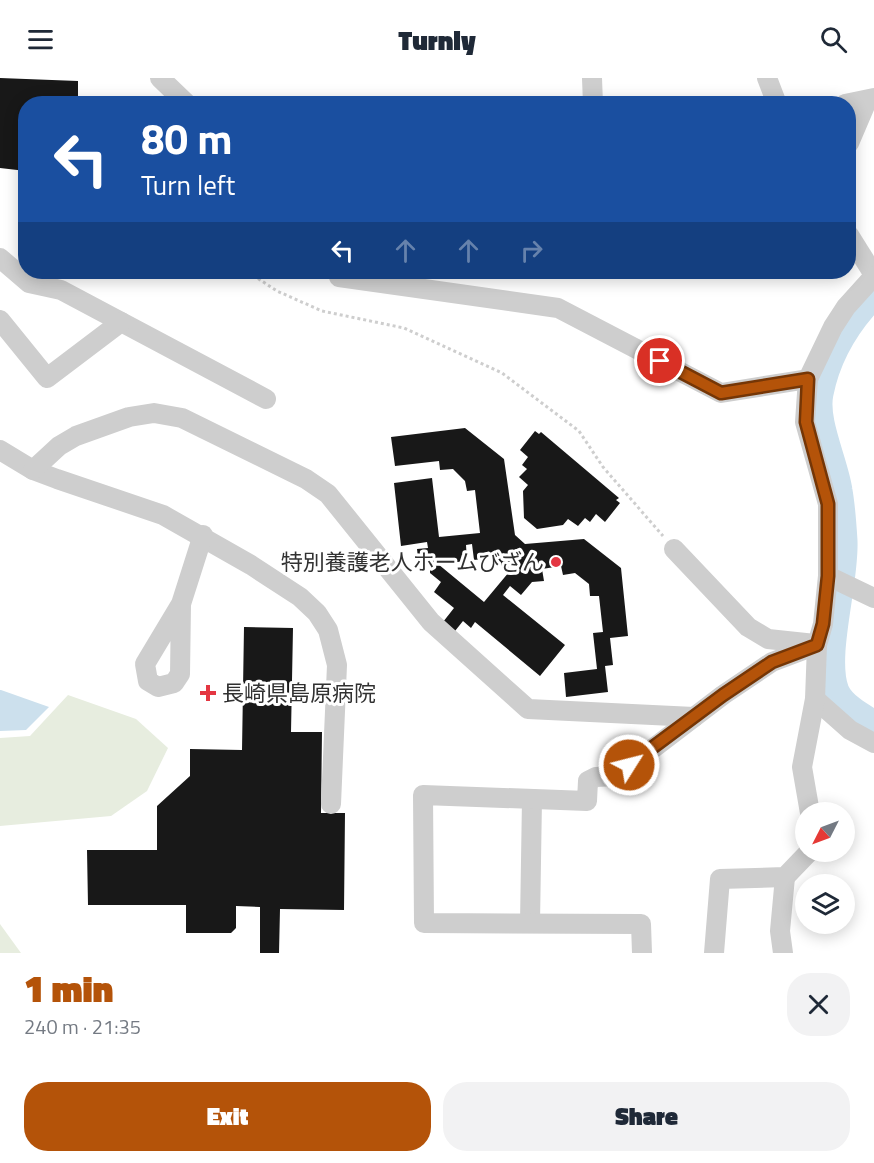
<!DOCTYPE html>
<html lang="en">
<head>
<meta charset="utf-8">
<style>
  body { margin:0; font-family:"Titillium Web","Noto Sans JP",sans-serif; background:#f2f2f3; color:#1f2937; height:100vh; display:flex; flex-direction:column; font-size:22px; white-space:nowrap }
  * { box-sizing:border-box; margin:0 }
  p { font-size:20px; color:#747a83 }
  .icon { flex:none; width:33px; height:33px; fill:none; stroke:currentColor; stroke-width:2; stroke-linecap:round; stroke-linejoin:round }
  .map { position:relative; height:875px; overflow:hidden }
  .panel { display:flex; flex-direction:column; background:#fff; flex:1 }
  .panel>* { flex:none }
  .banner { position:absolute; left:18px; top:18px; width:838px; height:183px; border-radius:24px; box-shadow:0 3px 15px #0003; background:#1a4fa0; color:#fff; overflow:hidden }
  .needle { width:39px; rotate:228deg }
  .controls { position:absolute; left:795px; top:724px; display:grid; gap:12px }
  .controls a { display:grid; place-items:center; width:60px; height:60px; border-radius:50%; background:#fff; box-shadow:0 3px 15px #0003; font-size:30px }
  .pin { position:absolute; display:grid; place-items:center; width:51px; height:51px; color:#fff; margin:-26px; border:3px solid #fff; border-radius:50%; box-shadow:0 2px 6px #0007 }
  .me { position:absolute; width:66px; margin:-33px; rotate:54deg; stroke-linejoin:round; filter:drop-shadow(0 0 4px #0008) }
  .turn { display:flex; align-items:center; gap:21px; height:126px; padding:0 24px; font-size:27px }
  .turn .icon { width:78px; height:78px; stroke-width:2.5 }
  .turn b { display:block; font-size:42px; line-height:51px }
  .lanes { display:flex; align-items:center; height:57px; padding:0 24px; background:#0003; justify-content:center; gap:30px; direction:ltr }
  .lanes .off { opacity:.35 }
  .round { display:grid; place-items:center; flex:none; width:63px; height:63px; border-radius:24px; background:#f2f2f3 }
  .overview { display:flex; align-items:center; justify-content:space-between; height:102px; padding:0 24px }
  h1 { font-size:36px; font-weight:800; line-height:45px; color:#b45309 }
  .cta { display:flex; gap:12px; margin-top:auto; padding:12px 24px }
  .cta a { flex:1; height:69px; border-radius:24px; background:#b45309; color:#fff; font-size:24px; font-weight:800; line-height:69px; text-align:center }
  .cta a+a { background:#f2f2f3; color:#1f2937 }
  header { display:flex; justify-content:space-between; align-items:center; height:78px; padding:0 24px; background:#fff; font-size:27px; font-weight:800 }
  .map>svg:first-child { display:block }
  .green { fill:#e7eddf }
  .water { fill:#cce0ed }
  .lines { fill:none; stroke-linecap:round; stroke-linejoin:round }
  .river { stroke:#cce0ed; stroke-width:33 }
  .building { fill:#181818; fill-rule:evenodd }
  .path { stroke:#cecece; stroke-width:3; stroke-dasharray:3 3; stroke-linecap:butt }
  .minor { stroke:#cecece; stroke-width:20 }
  .route-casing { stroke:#753606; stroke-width:15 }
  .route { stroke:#b45309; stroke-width:10 }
  .poi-dot { fill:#e43642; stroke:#fff; stroke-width:2 }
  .labels { text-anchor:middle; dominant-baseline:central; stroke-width:6; stroke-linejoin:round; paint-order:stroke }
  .poi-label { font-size:22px; fill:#313131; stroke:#fff; text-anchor:end }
</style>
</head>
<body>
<header><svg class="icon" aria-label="menu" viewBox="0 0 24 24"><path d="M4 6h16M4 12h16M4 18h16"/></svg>Turnly<svg class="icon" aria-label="search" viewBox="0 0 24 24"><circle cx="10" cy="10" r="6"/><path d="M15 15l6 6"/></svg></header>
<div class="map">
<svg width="874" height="875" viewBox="0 0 874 875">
  <rect width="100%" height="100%" fill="#fff"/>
  <g class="green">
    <path d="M68 617 136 641 168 670 147 713 111 738 0 748V660L30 658Z"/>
    <path d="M0 846 21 875H0Z"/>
  </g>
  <path class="water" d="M0 612H1L49 629 26 652 0 653Z"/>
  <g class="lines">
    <path class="river" d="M874 213C845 242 825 274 817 315 811 344 832 385 836 413 839 430 840 447 841 463 843 504 819 578 833 614 840 630 860 641 874 649"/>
  </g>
  <g class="building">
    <path d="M0 0 78 3V23L83 26H26V93L0 90Z"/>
    <path d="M465 350 504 381 515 457 525 466 584 461 621 490 628 558 610 560 613 587 605 588 608 614 566 619 564 595 597 591 593 555 603 554 599 518H590L589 506 575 495 563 497 561 488 542 491 544 503 532 504 521 517 510 508 503 517 565 567 540 598 475 544 471 550 463 543 455 553 443 544 454 530 434 514 441 504 430 495V487L419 489 417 471 428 470 427 464 401 468 394 405 432 400 439 459 480 455 475 412 467 413 465 403 453 391 440 392 439 383 395 388 391 359ZM472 466 474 482 492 480 509 494 484 524 438 486 467 483 466 467Z"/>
    <path d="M535 353 539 356 541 354 619 420 616 422 620 425 605 444 596 436 590 444 585 440 578 448 568 441 563 447 537 451 524 440 523 413 528 407 519 399 527 391 522 387 528 379 520 372Z"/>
    <path d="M244 549 293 550 291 654H322L321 735H345L344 832 280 831 279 875H260V829L236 828V850L231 855H186V827H88L87 772H157V728L190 698V671L242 672Z"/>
  </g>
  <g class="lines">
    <path class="path" d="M248 194 277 213 322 233 404 250 502 295 579 353 603 389 663 458"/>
    <g class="minor">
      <path d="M160 0 187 26"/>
      <path d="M592 0 593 26"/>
      <path d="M767 0 777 26"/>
      <path d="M845 26 874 20"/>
      <path d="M849 65 867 23"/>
      <path d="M849 157 874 197"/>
      <path d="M0 180 29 205 61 212 266 321"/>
      <path d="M339 199 558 230 721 315 808 301"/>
      <path d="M0 242 47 300 121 244"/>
      <path d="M0 372 33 392 57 401 163 437 251 487 300 519 317 535 328 552 337 587 331 726"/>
      <path d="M33 392 59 368 76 358 129 339 154 335 182 340 306 401 328 416 431 544 528 631 694 639"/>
      <path d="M674 471 748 549 768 561 815 566"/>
      <path d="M828 498 874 520"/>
      <path d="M181 526 180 596 174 605 158 609 148 603 145 586 181 526 203 457"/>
      <path d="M815 621 850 652 874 665"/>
      <path d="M810 735 802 689 815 621 817 567 823 546 828 498V426L805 344 808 301 833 249 846 229 874 198"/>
      <path d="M530 845 532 721"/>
      <path d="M642 875 641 846 424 845 423 717 587 723 588 703 596 699 617 698 723 617 772 584 817 567"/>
      <path d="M714 875 720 801 785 799 809 774"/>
      <path d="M783 875 780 853 785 799"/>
    </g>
  </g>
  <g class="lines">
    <g class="route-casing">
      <path id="route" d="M629 687 723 617 772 584 817 567 823 546 828 498V426L806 344 808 301 721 315 660 283"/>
    </g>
    <use href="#route" class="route"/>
  </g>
  <g class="poi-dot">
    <circle cx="556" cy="484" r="6"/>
    <path d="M205 606h6v6h6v6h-6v6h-6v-6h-6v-6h6z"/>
  </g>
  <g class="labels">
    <g class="poi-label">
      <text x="544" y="484">特別養護老人ホームびざん</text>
      <text x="222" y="615" text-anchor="start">長崎県島原病院</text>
    </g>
  </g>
</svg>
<div class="controls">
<a><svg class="needle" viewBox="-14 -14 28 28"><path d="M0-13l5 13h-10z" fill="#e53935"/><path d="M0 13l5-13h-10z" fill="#747a83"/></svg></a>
<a><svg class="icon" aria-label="layers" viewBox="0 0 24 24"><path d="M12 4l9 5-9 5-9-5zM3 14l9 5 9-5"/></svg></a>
</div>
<div class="pin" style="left:660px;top:283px;background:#d93025"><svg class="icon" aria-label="arrive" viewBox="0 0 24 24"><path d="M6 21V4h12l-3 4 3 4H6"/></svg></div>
<svg class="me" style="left:629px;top:687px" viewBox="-20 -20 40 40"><circle r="17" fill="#b45309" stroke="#fff" stroke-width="3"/><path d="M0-11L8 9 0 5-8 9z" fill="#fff"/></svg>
<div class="banner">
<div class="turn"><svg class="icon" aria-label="left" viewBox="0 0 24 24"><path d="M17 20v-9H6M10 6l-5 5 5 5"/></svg><div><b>80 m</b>Turn left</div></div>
<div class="lanes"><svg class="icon" aria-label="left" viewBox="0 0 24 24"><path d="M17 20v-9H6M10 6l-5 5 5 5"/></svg><svg class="icon off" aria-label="ahead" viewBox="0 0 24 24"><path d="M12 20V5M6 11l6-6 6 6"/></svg><svg class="icon off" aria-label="ahead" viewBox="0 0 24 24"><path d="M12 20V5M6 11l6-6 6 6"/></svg><svg class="icon off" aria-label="right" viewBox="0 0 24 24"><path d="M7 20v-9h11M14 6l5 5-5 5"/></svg></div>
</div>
</div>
<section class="panel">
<div class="overview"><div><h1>1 min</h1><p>240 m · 21:35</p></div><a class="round"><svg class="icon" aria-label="close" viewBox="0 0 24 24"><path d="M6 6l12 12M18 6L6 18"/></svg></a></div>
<div class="cta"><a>Exit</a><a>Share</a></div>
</section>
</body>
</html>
